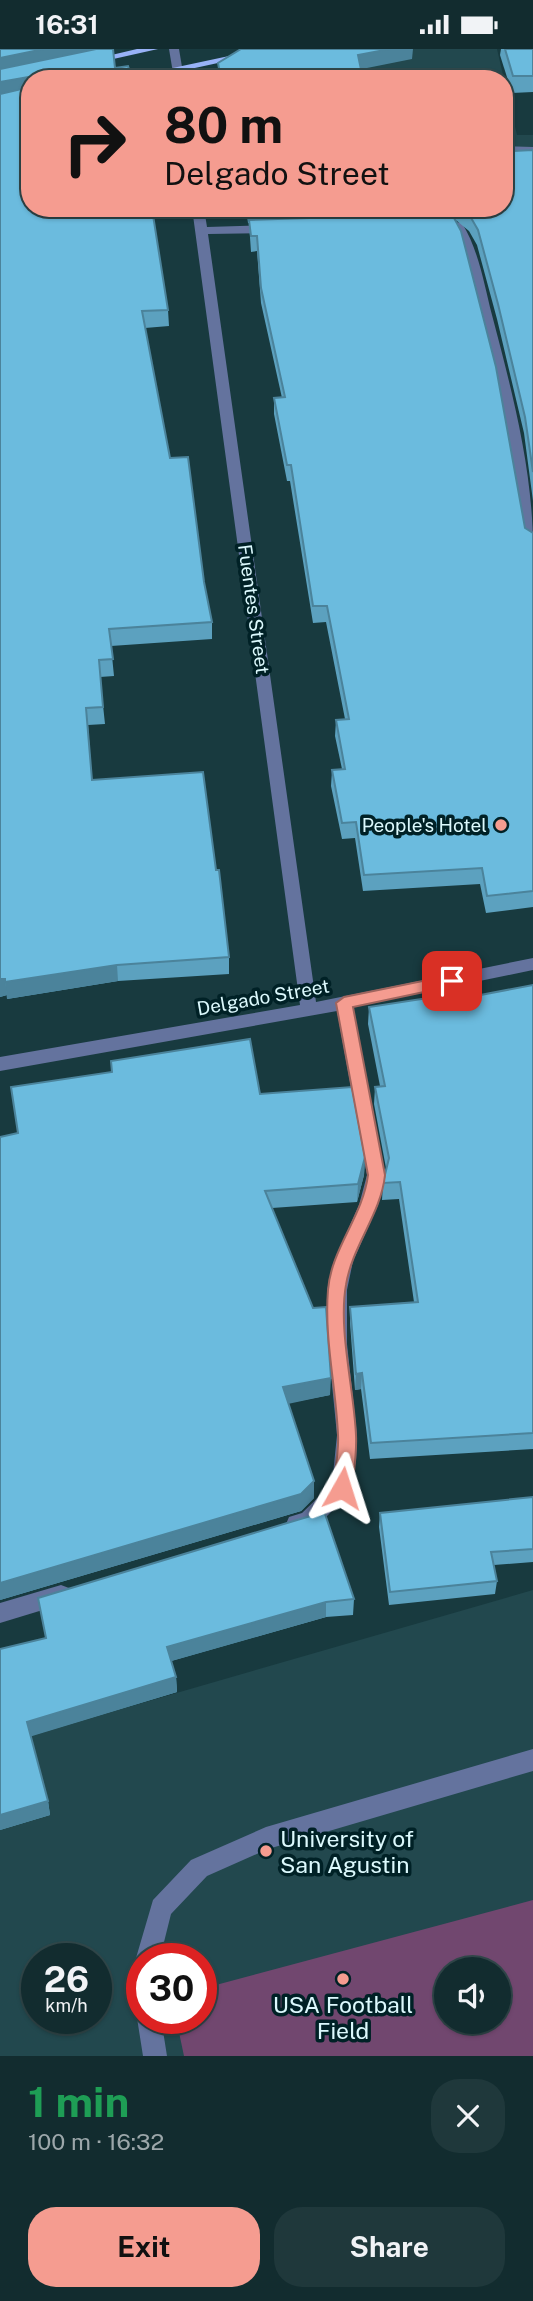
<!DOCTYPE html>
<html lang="en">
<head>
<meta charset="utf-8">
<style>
  body { margin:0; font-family:"Public Sans",sans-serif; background:#1f383b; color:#f1f3f6; height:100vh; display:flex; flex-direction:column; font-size:26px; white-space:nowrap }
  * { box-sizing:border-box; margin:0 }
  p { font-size:23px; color:#9ca7aa }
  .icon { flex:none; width:38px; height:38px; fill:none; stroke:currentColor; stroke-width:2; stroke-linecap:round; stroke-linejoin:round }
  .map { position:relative; height:2007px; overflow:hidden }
  .sheet { display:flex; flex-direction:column; background:#122c2f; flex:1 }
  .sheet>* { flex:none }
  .banner { position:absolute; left:21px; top:21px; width:492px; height:147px; border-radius:28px; box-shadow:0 2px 5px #0004,0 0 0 2px #31484b; background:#f59c90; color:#111; overflow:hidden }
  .fabs { position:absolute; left:434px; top:1908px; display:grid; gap:14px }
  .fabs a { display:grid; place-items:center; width:77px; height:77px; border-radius:50%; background:#122c2f; box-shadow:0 2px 5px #0004,0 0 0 2px #31484b; font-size:35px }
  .speed { position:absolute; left:21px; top:1894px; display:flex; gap:14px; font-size:35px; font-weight:700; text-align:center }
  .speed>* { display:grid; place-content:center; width:91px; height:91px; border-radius:50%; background:#122c2f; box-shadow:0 2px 5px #0004,0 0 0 2px #31484b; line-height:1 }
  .speed small { font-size:18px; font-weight:400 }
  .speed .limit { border:10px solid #d22; background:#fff; color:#111 }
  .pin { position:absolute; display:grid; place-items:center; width:60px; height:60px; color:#fff; margin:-30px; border-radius:14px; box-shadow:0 4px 10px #0006 }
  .me { position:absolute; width:77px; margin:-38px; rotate:6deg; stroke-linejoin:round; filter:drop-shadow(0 0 5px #0008) }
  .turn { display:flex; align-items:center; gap:24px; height:147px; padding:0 28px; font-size:32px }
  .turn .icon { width:91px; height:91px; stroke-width:2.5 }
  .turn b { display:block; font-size:49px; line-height:60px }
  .round { display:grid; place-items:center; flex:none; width:74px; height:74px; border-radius:28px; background:#1f383b }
  .summary { display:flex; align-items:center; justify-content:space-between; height:119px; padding:0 28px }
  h1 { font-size:42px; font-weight:700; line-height:52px; color:#1e9e55 }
  .primary-button { display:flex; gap:14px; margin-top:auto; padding:14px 28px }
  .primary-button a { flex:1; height:80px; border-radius:28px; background:#f59c90; color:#111; font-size:28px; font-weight:700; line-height:80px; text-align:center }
  .primary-button a+a { background:#1f383b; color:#f1f3f6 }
  .status { display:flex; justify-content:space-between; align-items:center; height:49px; padding:0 35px; background:#122c2f; direction:ltr }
  .status svg { height:19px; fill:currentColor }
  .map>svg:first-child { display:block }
  .built { fill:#22484e; fill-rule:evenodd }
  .green { fill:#71476f; fill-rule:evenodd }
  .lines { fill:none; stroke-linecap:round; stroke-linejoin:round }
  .minor { fill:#64739e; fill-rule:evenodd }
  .major { fill:#98b2f7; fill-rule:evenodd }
  .wall { fill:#5ca1bf }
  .shaded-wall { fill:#4b839b }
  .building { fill:#6bbbde; stroke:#4b839b; stroke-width:2 }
  .route { fill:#f59c90; stroke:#9f655e; stroke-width:2 }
  .poi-dot { fill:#f59c90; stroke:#002126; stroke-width:2.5 }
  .labels { text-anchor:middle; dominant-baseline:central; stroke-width:7; stroke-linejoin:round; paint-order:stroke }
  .street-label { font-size:19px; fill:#dcf9fd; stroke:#002126 }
  .poi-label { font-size:19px; fill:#dcf9fd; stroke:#002126; text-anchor:end }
  .near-poi-label { font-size:23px; fill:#dcf9fd; stroke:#002126; text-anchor:start }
</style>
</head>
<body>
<div class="status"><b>16:31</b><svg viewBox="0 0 49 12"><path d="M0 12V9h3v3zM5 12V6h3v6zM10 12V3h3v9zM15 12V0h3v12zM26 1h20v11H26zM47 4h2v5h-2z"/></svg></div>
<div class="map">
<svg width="533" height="2007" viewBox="0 0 533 2007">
  <rect width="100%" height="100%" fill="#183a3f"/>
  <g class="built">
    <path d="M301 0H497L517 86H533V152L504 141V30H214L242 12Z"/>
    <path d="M533 1541V2007H0V1695ZM37 1909H96V1969H37ZM142 1909H201V1969H142ZM446 1920H499V1972H446Z"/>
  </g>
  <path class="green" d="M533 1851V2007H184L176 1969H201V1940ZM446 1920H499V1972H446Z"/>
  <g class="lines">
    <g class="minor">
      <path d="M169 0H179L184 30H174Z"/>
      <path d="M504 97 533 98V104L504 103Z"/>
      <path d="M192 159H204L207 178 272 176 278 180 272 184 208 185 316 953 533 909V921L353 958 385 1126 378 1156 353 1212 347 1241V1295L357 1386 356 1412 349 1445 316 1478 296 1484 289 1482 286 1475 289 1468 302 1464 332 1435 337 1386 328 1295 327 1241 334 1212 359 1156 367 1126 337 962 0 1022V1008L300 956Z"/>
      <path d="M436 170 462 174C479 202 484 235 492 266 512 342 533 421 533 499L526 495 497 333 462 197 454 180 432 176V172Z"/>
      <path d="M61 1536 69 1539 72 1546 69 1553 0 1574V1554Z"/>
      <path d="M533 1700V1722L268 1800 207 1827 171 1865 160 1909H142V1918L140 1917 136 1909 153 1851 191 1811 266 1778Z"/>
      <path d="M140 1960 142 1969H161L167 2007H143L137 1969Z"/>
    </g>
    <g class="major">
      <path d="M137 0H158L91 15 86 12Z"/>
      <path d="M262 0H283L144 30H121Z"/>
    </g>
  </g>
  <g class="wall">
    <path d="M0 0 30 30V159L168 261 169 277 145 279 170 409 204 533 212 573V590L111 597 114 627 100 628 105 675 88 676 92 731 229 908V925L118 932 7 950V946L0 948Z"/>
    <path d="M501 0H533V43L512 44 500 6Z"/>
    <path d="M533 101V452L524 384 497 270 477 196 469 182 457 172 455 171 525 479 533 484V858L486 864 480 835 363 842 355 789 342 790 331 737 332 721 342 720 335 687 336 671 345 670 326 573 313 574 290 432H287L274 365V349H282L261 254 257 202 251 203 249 174H248L246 159H504L514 102Z"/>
    <path d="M533 936V1400L370 1410 361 1340 355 1341 350 1274V1258L414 1253 399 1150 382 1151 383 1134 386 1119 374 1055 375 1038 380 1037 368 975 369 958 475 947Z"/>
    <path d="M260 1045 365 1108 364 1126 357 1153 272 1159 330 1346 288 1354 314 1432V1449L301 1462 0 1551Z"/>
    <path d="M533 1448V1513L494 1516 497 1532 495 1545 389 1556 379 1478 380 1464Z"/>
    <path d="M38 1549 354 1550 353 1566 326 1568 171 1612 176 1628 177 1643 30 1687 48 1752 50 1766 0 1781V1600L46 1589Z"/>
  </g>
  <g class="shaded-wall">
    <path d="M44 0H113L0 24V9Z"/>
    <path d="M390 0H413L412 10 357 21 358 6Z"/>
    <path d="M28 28 29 43 0 49V33Z"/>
    <path d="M117 916 118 932 7 950 5 933Z"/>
    <path d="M0 930H5L7 946 0 948Z"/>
    <path d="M365 1108 364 1126 357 1153 358 1135Z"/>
    <path d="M362 1324 361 1340 355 1341 356 1325Z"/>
    <path d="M331 1329 330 1346 283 1356V1338Z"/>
    <path d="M314 1432V1449L301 1462 0 1551V1534Z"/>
    <path d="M326 1553V1568L168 1613 167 1598Z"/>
    <path d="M176 1628 177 1643 29 1688 27 1673Z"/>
    <path d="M48 1752 50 1766 0 1781V1766Z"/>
  </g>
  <g class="building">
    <path d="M0 0H44L0 9Z"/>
    <path d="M96 0H113L115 19 128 17 132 30H30L28 28 0 33V20Z"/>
    <path d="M241 0H390L358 6 363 30H221L218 14Z"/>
    <path d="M505 0H533V27H513Z"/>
    <path d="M30 38V159H115L122 169 153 166 168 261 142 262 170 409 188 408 204 533 212 573 109 580 113 610 99 611 103 658 86 659 92 731 203 723 216 821H219L229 908 117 916 5 933V930H0V45Z"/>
    <path d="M504 96H513L514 102 533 101V423L525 368 498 255 478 181 470 167 462 159H504Z"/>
    <path d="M436 165 453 167 461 182 496 318 525 479 533 484V842L487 847 482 819 364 826 356 773 342 774 332 721 345 720 336 671 349 670 327 557H313L291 416H287L274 349 285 348 261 239 257 187H251L249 171Z"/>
    <path d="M533 936V1384L371 1394 362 1324 356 1325 350 1258 418 1253 400 1133 383 1134 389 1109 375 1038 385 1037 369 958 474 942 475 947Z"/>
    <path d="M250 990 260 1045 352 1038 365 1108 358 1135 265 1142 313 1259 326 1258 331 1329 283 1338 314 1432 301 1445 0 1534V1088L18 1084 11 1038 112 1023 111 1012Z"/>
    <path d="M533 1448V1500L491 1503 497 1532 390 1543 380 1464Z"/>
    <path d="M323 1459 354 1550 326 1553 167 1598 176 1628 27 1673 48 1752 0 1766V1600L46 1589 38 1549 317 1465Z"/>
  </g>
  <path class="route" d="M452 926 460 932 457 936 353 958 385 1126C381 1165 352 1197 346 1236 338 1280 354 1340 356 1386 357 1403 354 1422 352 1439L349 1445 342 1447 336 1445 333 1439C335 1422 339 1403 338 1386 336 1338 324 1289 328 1241 331 1200 363 1167 368 1126L336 954 344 948Z"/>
  <g class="poi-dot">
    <circle cx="501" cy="776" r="7"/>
    <circle cx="266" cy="1802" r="7"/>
    <circle cx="343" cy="1930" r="7"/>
  </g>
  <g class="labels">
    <g class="street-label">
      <text transform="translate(254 560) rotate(82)">Fuentes Street</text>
      <text transform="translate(263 948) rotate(-10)">Delgado Street</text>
    </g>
    <g class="poi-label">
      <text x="487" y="776">People's Hotel</text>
    </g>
    <g class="near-poi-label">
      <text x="280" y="1789">University of<tspan x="280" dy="26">San Agustin</tspan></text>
      <text x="343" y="1955" text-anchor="middle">USA Football<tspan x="343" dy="26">Field</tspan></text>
    </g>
  </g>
</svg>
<div class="fabs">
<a><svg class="icon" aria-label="sound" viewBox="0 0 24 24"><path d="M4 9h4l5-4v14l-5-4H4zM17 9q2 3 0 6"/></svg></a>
</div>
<div class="speed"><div>26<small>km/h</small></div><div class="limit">30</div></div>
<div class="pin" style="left:452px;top:932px;background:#d93025"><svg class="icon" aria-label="arrive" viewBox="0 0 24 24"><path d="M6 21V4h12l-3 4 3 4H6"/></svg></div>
<svg class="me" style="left:342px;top:1439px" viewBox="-20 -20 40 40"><path d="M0-17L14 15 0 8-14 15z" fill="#f59c90" stroke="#fff" stroke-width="4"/></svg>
<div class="banner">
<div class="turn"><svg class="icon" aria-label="right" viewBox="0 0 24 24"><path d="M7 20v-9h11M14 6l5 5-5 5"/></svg><div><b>80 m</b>Delgado Street</div></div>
</div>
</div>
<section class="sheet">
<div class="summary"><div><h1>1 min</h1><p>100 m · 16:32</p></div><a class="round"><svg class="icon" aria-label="close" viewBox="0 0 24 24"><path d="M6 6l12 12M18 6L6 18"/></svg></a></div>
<div class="primary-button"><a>Exit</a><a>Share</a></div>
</section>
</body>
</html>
